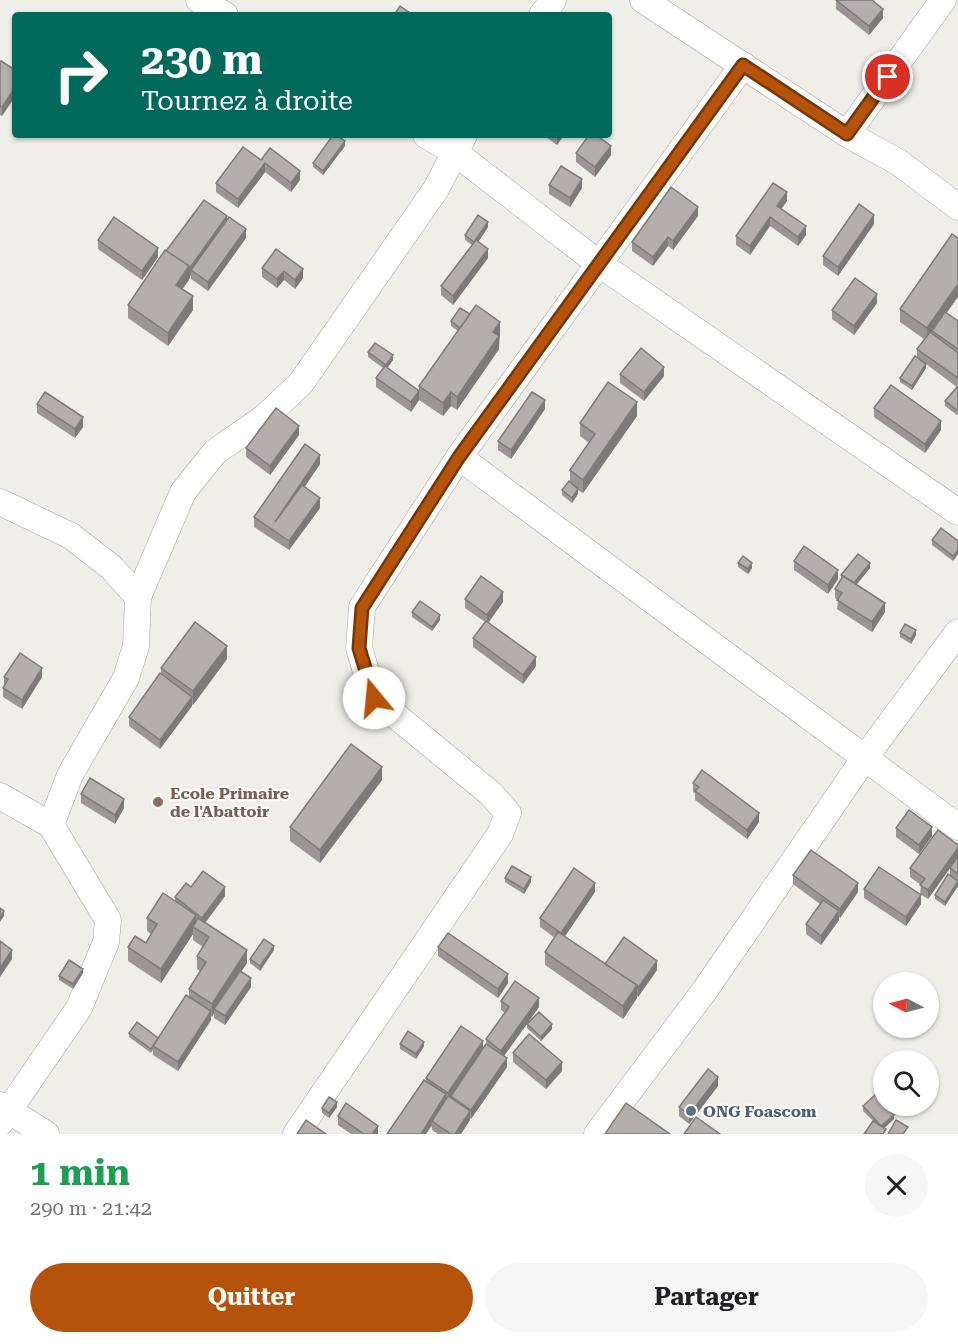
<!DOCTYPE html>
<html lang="fr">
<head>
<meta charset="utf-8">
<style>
  body { margin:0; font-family:"Roboto Serif",serif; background:#f6f6f6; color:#202124; height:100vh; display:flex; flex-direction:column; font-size:22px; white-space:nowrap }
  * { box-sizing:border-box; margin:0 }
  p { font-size:20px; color:#757577 }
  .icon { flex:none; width:33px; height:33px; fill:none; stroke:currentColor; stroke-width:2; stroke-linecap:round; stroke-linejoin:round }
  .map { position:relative; height:1134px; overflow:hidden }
  .details { display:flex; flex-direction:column; background:#fff; flex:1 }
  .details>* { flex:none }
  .hud { position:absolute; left:12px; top:12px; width:600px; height:126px; border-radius:6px; box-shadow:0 2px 4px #0004; background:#00695c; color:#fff; overflow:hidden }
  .needle { width:39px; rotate:276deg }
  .buttons { position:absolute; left:873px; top:972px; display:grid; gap:12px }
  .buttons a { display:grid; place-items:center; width:66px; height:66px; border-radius:50%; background:#fff; box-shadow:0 2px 4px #0004; font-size:30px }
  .pin { position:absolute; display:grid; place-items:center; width:51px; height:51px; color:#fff; margin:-26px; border:3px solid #fff; border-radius:50%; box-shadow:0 2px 6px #0007 }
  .me { position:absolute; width:66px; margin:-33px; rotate:343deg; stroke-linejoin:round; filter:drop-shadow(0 0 4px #0008) }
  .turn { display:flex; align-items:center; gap:21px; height:126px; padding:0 30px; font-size:27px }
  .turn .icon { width:78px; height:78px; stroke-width:2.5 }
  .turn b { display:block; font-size:42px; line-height:51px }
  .round { display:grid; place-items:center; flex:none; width:63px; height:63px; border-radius:32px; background:#f6f6f6 }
  .headline { display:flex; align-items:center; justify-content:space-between; height:102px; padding:0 30px }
  h1 { font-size:36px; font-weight:700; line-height:45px; color:#1e9e55 }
  .primary-button { display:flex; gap:12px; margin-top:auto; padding:12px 30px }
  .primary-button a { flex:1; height:69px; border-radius:36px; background:#b45309; color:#fff; font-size:24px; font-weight:700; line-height:69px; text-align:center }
  .primary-button a+a { background:#f6f6f6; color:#202124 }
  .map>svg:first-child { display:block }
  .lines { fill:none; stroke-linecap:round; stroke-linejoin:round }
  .street-casing { stroke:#a4a29e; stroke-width:27 }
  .street { stroke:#fff; stroke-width:26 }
  .wall { fill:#9b9695 }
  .shaded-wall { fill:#7e7a79 }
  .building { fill:#b4afad; stroke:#7e7a79; stroke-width:1.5 }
  .route-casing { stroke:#753606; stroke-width:15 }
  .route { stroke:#b45309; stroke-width:10 }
  .education-dot { fill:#8d6e63; stroke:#fdfbf7; stroke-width:2 }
  .service-dot { fill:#5c6f8a; stroke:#fdfbf7; stroke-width:2 }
  .labels { text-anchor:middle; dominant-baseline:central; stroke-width:4.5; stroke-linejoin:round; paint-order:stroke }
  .education-label { font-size:16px; font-weight:bold; fill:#785e54; stroke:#fdfbf7; text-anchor:start }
  .service-label { font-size:16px; font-weight:bold; fill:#4e5e75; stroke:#fdfbf7; text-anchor:start }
</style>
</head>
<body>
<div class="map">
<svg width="958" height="1134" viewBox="0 0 958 1134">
  <rect width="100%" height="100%" fill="#efeee9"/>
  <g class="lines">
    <g class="street-casing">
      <g id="street">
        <path d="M199 0 225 15"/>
        <path d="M643 0 847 134 898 162 958 207"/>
        <path d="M542 15 553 0"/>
        <path d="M847 134 943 0"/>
        <path d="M426 135 453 151 598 263 958 512"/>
        <path d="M459 457 958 827"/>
        <path d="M0 502 71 536 111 567 138 597 136 646 126 678 70 775 51 825"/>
        <path d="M138 597 183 492 215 452 265 417 301 383 436 189 464 135"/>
        <path d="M0 796 51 825 108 920 106 942 79 1008 0 1123"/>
        <path d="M0 1105 46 1134"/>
        <path d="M296 1134 500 834 508 813 490 793 374 698 359 648 362 607 459 457 743 65"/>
        <path d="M597 1134 705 990 864 759 958 632"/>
      </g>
    </g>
    <use href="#street" class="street"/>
  </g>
  <g class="wall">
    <path d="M836 0 883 18 869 35 836 9Z"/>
    <path d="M0 62 15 70 2 116 0 115Z"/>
    <path d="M543 135H564L557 145Z"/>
    <path d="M345 146 323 175 313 167V163Z"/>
    <path d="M576 153 611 155 595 177 576 162Z"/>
    <path d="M261 160 300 180 291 192 265 172 238 208 216 192V183Z"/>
    <path d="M549 185 582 188 570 207 549 194Z"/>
    <path d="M787 201 781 209 806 235 798 246 770 226 750 255 736 245V236Z"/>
    <path d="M698 216 673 250 668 246 653 266 632 251V242Z"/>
    <path d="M227 220 246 238 208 291 191 279V274L189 278 182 289 193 310 168 346 128 318V305L166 251Z"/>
    <path d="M874 224 838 276 823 265V256Z"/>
    <path d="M488 227 478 242 488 258 453 305 441 295V286L472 245 465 240V235Z"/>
    <path d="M98 240 158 257 142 280 98 249Z"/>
    <path d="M276 249 303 278 295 289 284 280 277 288 262 277V268Z"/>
    <path d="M877 303 854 335 832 319V310Z"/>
    <path d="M900 309 946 313 958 321V414L957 415 945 406V401L957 387 926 364V368L912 390 900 382V378L917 358V349L924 339 900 322Z"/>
    <path d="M451 321 500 335 499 349 457 410 451 406 443 416 419 400 411 412 376 387V378L383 368 368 357V352L393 360 387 368 419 391V386L458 331 451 326Z"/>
    <path d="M620 374 664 376 644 401 620 383Z"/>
    <path d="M37 404 83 427 75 438 37 413Z"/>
    <path d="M874 408 941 430 925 453 874 417Z"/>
    <path d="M545 409 511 459 498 450V441Z"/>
    <path d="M637 416 583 493 578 490V494L572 503 562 495V490L570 482V470L589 443 580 436V423Z"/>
    <path d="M299 435 270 475 246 457V448Z"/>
    <path d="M320 464 304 487 320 508 289 550 254 527V517Z"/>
    <path d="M932 540 958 541V554L953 561 932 545Z"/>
    <path d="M794 561 838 579 828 594 794 570Z"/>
    <path d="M738 563 752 568 748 574 738 567Z"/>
    <path d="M870 568 856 585 885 612 872 632 837 609 838 600 835 598V589L841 579V575Z"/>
    <path d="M465 599 503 602 489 622 536 666 523 684 473 647V638L485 622 465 608Z"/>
    <path d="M412 612 440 620 432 631 412 617Z"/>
    <path d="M900 633 916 635 911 644 900 637Z"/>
    <path d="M227 659 193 705 192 704V706L160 749 129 726V717L161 674V668Z"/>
    <path d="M4 677H42L22 709 3 697V688L4 685Z"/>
    <path d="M382 780 320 863 290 841V827Z"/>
    <path d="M693 783 759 822 747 839 695 800V793L693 792Z"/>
    <path d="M81 794 124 808 115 824 81 803Z"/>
    <path d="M896 828 932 836 919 854 896 837Z"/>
    <path d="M958 845V886L945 906 935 899V895L950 875V868L928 899 920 894 921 885 910 877V868Z"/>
    <path d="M793 875 858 892 840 918 839 917V920L821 945 806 934V924L820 904 793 884Z"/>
    <path d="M505 878 531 882 524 894 505 882Z"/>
    <path d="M191 887 225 896 205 923 247 963 241 971 251 987 225 1025 214 1018V1013L212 1017 211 1016V1020L178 1071 153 1055V1050L151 1053 129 1037V1033L158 1038 189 997V989L200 971 197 969V956L203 947 193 940V934L161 983 128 961V947L146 943 151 934 147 931V918L175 901V897Z"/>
    <path d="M864 889 921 904 906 926 864 898Z"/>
    <path d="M595 892 565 936 605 964 657 970 638 997 637 996V998L623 1019 545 965V952L555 938 540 927V918Z"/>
    <path d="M438 947 508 983 498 998 438 956Z"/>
    <path d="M274 950 260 971 250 963V959Z"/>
    <path d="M83 973 73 989 59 980V976Z"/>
    <path d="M501 1001 539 1007 504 1056 507 1067 471 1119 470 1118V1120L461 1134H438L432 1130 426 1078 483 1048 486 1044V1039L505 1013 501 1010Z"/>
    <path d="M527 1024 552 1029 541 1041 527 1028Z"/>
    <path d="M400 1044 424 1046 416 1059 400 1049Z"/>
    <path d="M513 1053 562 1071 546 1089 513 1062Z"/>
    <path d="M718 1086 689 1124 679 1116V1107Z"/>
    <path d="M863 1106 894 1119 884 1128 886 1134 863 1111Z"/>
    <path d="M337 1107 329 1118 322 1113V1108Z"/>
    <path d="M338 1116 378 1134H351L338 1125Z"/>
  </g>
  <g class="shaded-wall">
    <path d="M883 9V18L869 35V26Z"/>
    <path d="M15 88V97L2 116V107Z"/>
    <path d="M557 135H564L557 145Z"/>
    <path d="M345 141V146L323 175V171Z"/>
    <path d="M611 146V155L595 177V167Z"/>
    <path d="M265 163V172L238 208V199Z"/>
    <path d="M300 171V180L291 192V183Z"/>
    <path d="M582 179V188L570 207V198Z"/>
    <path d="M787 192V201L777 215V206Z"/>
    <path d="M698 207V216L673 250V241Z"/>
    <path d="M874 215V224L838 276V267Z"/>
    <path d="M227 216V225L191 270V274L189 280 176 298V285L189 266Z"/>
    <path d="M770 217V226L750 255V246Z"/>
    <path d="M488 222V227L475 247V242Z"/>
    <path d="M806 226V235L798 246V237Z"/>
    <path d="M246 229V238L208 291V282Z"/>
    <path d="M668 237V246L653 266V257Z"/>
    <path d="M158 248V257L142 280V271Z"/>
    <path d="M488 249V258L453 305V296Z"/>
    <path d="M303 269V278L295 289V280Z"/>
    <path d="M284 271V280L277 288V279Z"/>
    <path d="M958 284V297L933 332 932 331V333L927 341V328Z"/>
    <path d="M877 294V303L854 335V326Z"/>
    <path d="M193 296V310L168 346V333Z"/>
    <path d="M500 322V335L493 345V332Z"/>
    <path d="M499 336V349L457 410V397Z"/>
    <path d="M393 355V360L386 370V365Z"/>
    <path d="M926 364V368L912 390V386Z"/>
    <path d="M664 367V376L644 401V392Z"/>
    <path d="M419 391V400L411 412V402Z"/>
    <path d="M451 392V406L443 416V403Z"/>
    <path d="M545 400V409L511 459V450Z"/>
    <path d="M637 402V416L583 493V480Z"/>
    <path d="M83 417V427L75 438V429Z"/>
    <path d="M941 421V430L925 453V444Z"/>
    <path d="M299 426V435L270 475V466Z"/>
    <path d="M320 455V464L275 531V522Z"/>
    <path d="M578 489V494L572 503V498Z"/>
    <path d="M320 498V508L289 550V541Z"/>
    <path d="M958 550V554L953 561V556Z"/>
    <path d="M752 563V568L748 574V569Z"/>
    <path d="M870 563V568L853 589V584Z"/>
    <path d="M838 570V579L828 594V585Z"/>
    <path d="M503 592V602L487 624V615Z"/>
    <path d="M885 603V612L872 632V622Z"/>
    <path d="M440 615V620L432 631V627Z"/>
    <path d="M916 630V635L911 644V639Z"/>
    <path d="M227 646V659L193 705V691Z"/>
    <path d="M536 657V666L523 684V675Z"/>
    <path d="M42 668V677L22 709V700Z"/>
    <path d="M192 697V706L160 749V740Z"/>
    <path d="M382 767V780L320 863V850Z"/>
    <path d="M124 799V808L115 824V815Z"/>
    <path d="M759 813V822L747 839V830Z"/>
    <path d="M932 827V836L919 854V845Z"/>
    <path d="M958 848V857L928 899V890Z"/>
    <path d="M531 877V882L524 894V889Z"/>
    <path d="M958 881V886L945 906V902Z"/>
    <path d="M595 883V892L561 942V933Z"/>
    <path d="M858 883V892L840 918V909Z"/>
    <path d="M225 887V896L202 927V918Z"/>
    <path d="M921 895V904L906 926V917Z"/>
    <path d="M4 911V916L0 922V918Z"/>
    <path d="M839 911V920L821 945V936Z"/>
    <path d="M196 915V929L193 927V934L161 983V969Z"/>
    <path d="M274 946V950L260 971V966Z"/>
    <path d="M12 950V959L0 977V968Z"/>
    <path d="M247 950V963L216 1010 214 1009V1013L212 1017V1004Z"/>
    <path d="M657 961V970L638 997V988Z"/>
    <path d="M83 969V973L73 989V984Z"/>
    <path d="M508 974V983L498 998V989Z"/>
    <path d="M251 978V987L225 1025V1016Z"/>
    <path d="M637 985V998L623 1019V1006Z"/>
    <path d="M539 998V1007L501 1060V1051Z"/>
    <path d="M211 1011V1020L178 1071V1062Z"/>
    <path d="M552 1024V1029L541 1041V1037Z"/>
    <path d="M483 1041V1050L451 1096V1098L448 1102V1093Z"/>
    <path d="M424 1042V1046L416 1059V1054Z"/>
    <path d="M507 1058V1067L471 1119V1110Z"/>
    <path d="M562 1062V1071L546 1089V1080Z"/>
    <path d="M718 1077V1086L689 1124V1115Z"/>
    <path d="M446 1094V1103L432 1121V1125L426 1134H421Z"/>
    <path d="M337 1102V1107L329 1118V1113Z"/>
    <path d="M470 1111V1120L461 1134H455Z"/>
    <path d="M894 1115V1119L881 1131V1126Z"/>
    <path d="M378 1126V1134H372Z"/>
  </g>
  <g class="building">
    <path d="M836 0H872L883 9 869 26Z"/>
    <path d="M400 6 413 15H394Z"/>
    <path d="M1 61 15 70V88L2 107 0 106V62Z"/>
    <path d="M333 135H336L345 141 323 171 313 163Z"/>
    <path d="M589 135H596L611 146 595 167 576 153Z"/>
    <path d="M243 147 261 160 270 148 300 171 291 183 265 163 238 199 216 183Z"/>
    <path d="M561 166 582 179 570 198 549 185Z"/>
    <path d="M773 183 787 192 777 206 806 226 798 237 770 217 750 246 736 236Z"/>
    <path d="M671 187 698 207 673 241 668 237 653 257 632 242Z"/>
    <path d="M204 200 227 216 189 269V266L166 251Z"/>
    <path d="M859 204 874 215 838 267 823 256Z"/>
    <path d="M478 215 488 222 474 242 465 235Z"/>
    <path d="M114 217 158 248 142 271 98 240Z"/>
    <path d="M229 217 246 229 208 282 191 270Z"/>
    <path d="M952 234 958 238V284L927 328 900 309Z"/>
    <path d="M476 240 488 249 453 296 441 286Z"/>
    <path d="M276 249 303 269 295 280 284 271 277 279 262 268Z"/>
    <path d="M165 250 189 266 176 285 193 296 168 333 128 305Z"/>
    <path d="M855 278 877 294 854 326 832 310Z"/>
    <path d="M476 305 500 322 493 332 499 336 457 397 451 392 443 403 419 386Z"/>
    <path d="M460 308 470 314 460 328 451 321Z"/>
    <path d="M945 312 958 321V349L932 331Z"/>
    <path d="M930 332 958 353V378L917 349Z"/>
    <path d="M375 343 393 355 386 365 368 352Z"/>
    <path d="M641 348 664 367 644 392 620 374Z"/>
    <path d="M915 356 926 364 912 386 900 378Z"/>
    <path d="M385 366 419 391 411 402 376 378Z"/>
    <path d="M608 382 637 402 583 480 570 470 595 434 580 423Z"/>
    <path d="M891 385 941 421 925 444 874 408Z"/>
    <path d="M958 386V409L957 410 945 401Z"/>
    <path d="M45 392 83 417 75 429 37 404Z"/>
    <path d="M532 392 545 400 511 450 498 441Z"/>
    <path d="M276 408 299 426 270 466 246 448Z"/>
    <path d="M305 444 320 455 275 522 302 485 320 498 289 541 254 517Z"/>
    <path d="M569 481 578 489 572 498 562 490Z"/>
    <path d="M941 528 958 541V550L953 556 932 540Z"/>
    <path d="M804 546 838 570 828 585 794 561Z"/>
    <path d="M858 554 870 563 854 583 841 575Z"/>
    <path d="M743 556 752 563 748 569 738 563Z"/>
    <path d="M481 576 503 592 487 615 465 599Z"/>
    <path d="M843 576 885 603 872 622 837 600 842 593 835 589Z"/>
    <path d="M420 601 440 615 432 627 412 612Z"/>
    <path d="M486 621 536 657 523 675 473 638Z"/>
    <path d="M195 622 227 646 193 691 161 668Z"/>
    <path d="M905 624 916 630 911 639 900 633Z"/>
    <path d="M20 653 42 668 22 700 3 688 8 679 4 677Z"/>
    <path d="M160 673 192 697 160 740 129 717Z"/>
    <path d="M351 744 382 767 320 850 290 827Z"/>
    <path d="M702 770 759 813 747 830 695 791 699 787 693 783Z"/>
    <path d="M90 778 124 799 115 815 81 794Z"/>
    <path d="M909 810 932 827 919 845 896 828Z"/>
    <path d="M938 830 958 845V848L928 890 920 885 925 879 910 868Z"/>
    <path d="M811 850 858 883 840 909 793 875Z"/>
    <path d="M958 856V874L950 868Z"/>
    <path d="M512 866 531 877 524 889 505 878Z"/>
    <path d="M879 867 921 895 906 917 864 889Z"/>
    <path d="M574 868 595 883 561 933 540 918Z"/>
    <path d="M203 871 225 887 202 918 175 897 186 883 191 887Z"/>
    <path d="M948 874 958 881 945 902 935 895Z"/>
    <path d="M163 893 196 915 161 969 128 947 135 936 146 943 157 924 147 918Z"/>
    <path d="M823 900 839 911 821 936 806 924Z"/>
    <path d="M0 908 4 911 0 918Z"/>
    <path d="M198 918 247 950 212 1004 189 989 206 962 197 956 209 937 193 927Z"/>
    <path d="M558 932 637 985 623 1006 545 952Z"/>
    <path d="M448 933 508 974 498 989 438 947Z"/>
    <path d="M624 937 657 961 638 988 637 985 605 964Z"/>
    <path d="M264 939 274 946 260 966 250 959Z"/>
    <path d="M0 941 12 950 0 968Z"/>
    <path d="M69 960 83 969 73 984 59 976Z"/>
    <path d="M240 971 251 978 225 1016 214 1009Z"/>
    <path d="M515 981 539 998 501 1051 486 1039 509 1007 501 1001Z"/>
    <path d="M186 995 211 1011 178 1062 153 1046Z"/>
    <path d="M539 1012 552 1024 541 1037 527 1024Z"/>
    <path d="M137 1022 158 1038 151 1049 129 1033Z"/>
    <path d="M461 1026 483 1041 448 1093 426 1078Z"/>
    <path d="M408 1031 424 1042 416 1054 400 1044Z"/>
    <path d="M529 1034 562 1062 546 1080 513 1053Z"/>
    <path d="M486 1044 507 1058 471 1110 451 1096Z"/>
    <path d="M708 1069 718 1077 689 1115 679 1107Z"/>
    <path d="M424 1080 446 1094 421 1134H387Z"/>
    <path d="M876 1094 884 1103V1106H886L894 1115 881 1126 863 1106Z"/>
    <path d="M448 1096 470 1111 455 1134H451L432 1121Z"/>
    <path d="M329 1097 337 1102 329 1113 322 1108Z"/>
    <path d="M346 1103 378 1126 372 1134H364L338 1116Z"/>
    <path d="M626 1103 670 1134H605Z"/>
    <path d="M696 1117 720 1134H684Z"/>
    <path d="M306 1120 326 1134H297Z"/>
    <path d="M896 1120 908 1127 903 1134H888Z"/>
    <path d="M873 1121 886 1129 883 1134H864Z"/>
  </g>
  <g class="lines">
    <g class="route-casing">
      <path id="route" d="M374 698 359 648 362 608 459 457 743 65 847 134 888 77"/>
    </g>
    <use href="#route" class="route"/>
  </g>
  <circle class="education-dot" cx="158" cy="802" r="6"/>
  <circle class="service-dot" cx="691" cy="1111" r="6"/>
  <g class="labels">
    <g class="education-label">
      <text x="170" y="793">Ecole Primaire<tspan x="170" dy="18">de l'Abattoir</tspan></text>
    </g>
    <g class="service-label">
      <text x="703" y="1111">ONG Foascom</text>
    </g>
  </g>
</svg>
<div class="buttons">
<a><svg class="needle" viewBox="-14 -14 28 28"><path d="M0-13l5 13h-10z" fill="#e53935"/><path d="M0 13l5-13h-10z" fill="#757577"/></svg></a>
<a><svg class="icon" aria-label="search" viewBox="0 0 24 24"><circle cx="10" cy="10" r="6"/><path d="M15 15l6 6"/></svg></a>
</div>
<div class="pin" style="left:888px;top:77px;background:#d93025"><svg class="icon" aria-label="arrive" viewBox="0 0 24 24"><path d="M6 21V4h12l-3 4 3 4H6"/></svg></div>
<svg class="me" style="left:374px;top:698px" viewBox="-20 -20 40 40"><circle r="19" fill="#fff"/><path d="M0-13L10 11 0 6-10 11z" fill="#b45309"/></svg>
<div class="hud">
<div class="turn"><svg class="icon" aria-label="right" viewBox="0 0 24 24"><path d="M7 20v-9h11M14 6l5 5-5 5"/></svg><div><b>230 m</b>Tournez à droite</div></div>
</div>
</div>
<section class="details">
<div class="headline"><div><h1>1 min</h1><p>290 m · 21:42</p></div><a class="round"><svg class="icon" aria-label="close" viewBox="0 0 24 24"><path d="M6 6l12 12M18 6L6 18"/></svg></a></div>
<div class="primary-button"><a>Quitter</a><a>Partager</a></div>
</section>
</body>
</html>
